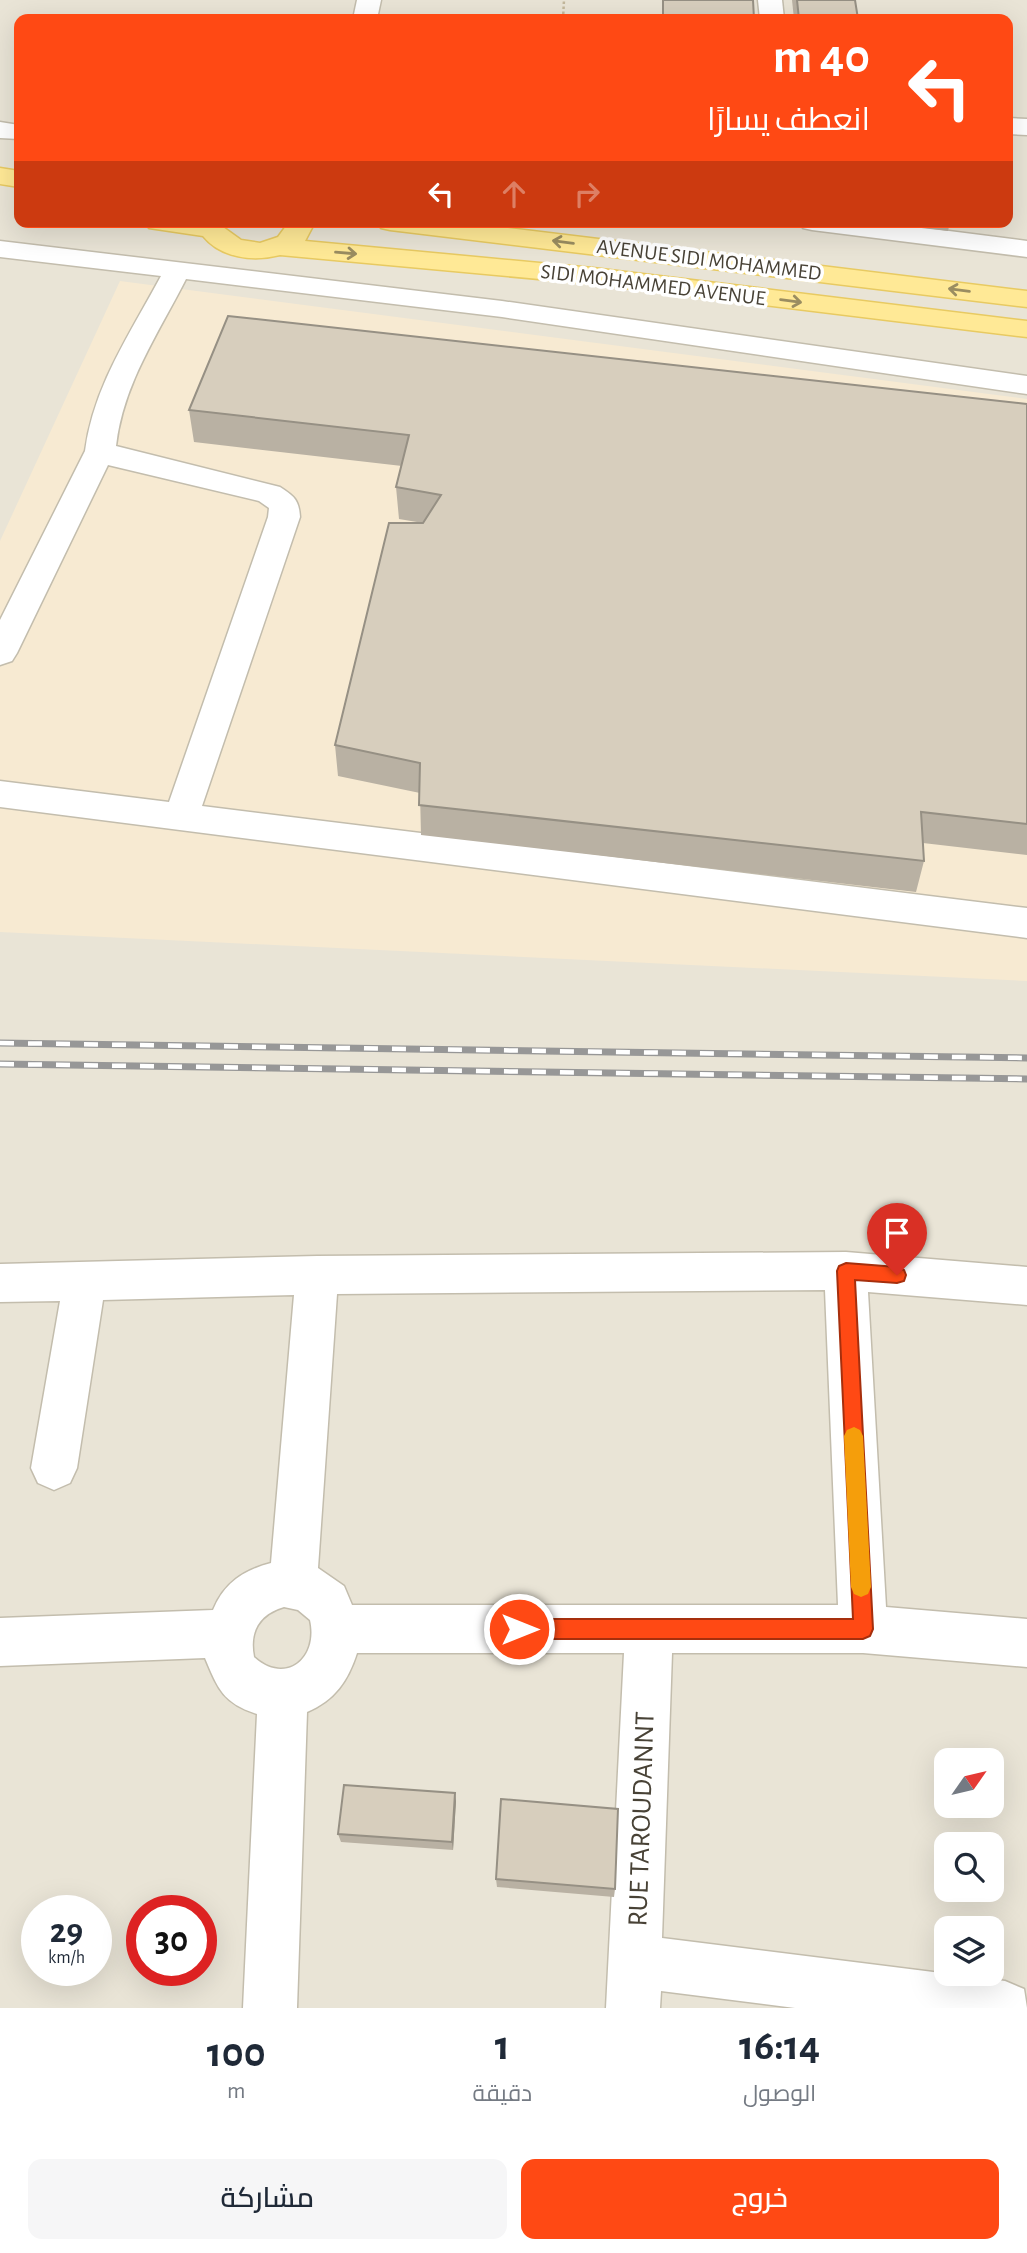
<!DOCTYPE html>
<html lang="ar">
<head>
<meta charset="utf-8">
<style>
  body { margin:0; font-family:"Alegreya Sans",Cairo,sans-serif; background:#f6f6f7; color:#1f2937; direction:rtl; height:100vh; display:flex; flex-direction:column; font-size:26px; white-space:nowrap }
  * { box-sizing:border-box; margin:0 }
  p { font-size:23px; color:#747a83 }
  .icon { flex:none; width:38px; height:38px; fill:none; stroke:currentColor; stroke-width:2; stroke-linecap:round; stroke-linejoin:round }
  .map { position:relative; height:2008px; overflow:hidden; direction:ltr }
  .panel { display:flex; flex-direction:column; background:#fff; flex:1 }
  .panel>* { flex:none }
  .hud { position:absolute; left:14px; top:14px; width:999px; height:214px; border-radius:14px; box-shadow:0 7px 28px #0002; direction:rtl; background:#ff4914; color:#fff; overflow:hidden }
  .needle { width:46px; rotate:56deg }
  .controls { position:absolute; left:934px; top:1748px; display:grid; gap:14px }
  .controls a { display:grid; place-items:center; width:70px; height:70px; border-radius:14px; background:#fff; box-shadow:0 7px 28px #0002; font-size:35px }
  .speed { position:absolute; left:21px; top:1895px; display:flex; gap:14px; font-size:35px; font-weight:700; text-align:center }
  .speed>* { display:grid; place-content:center; width:91px; height:91px; border-radius:50%; background:#fff; box-shadow:0 7px 28px #0002; line-height:1 }
  .speed small { font-size:18px; font-weight:400 }
  .speed .limit { border:10px solid #d22; background:#fff; color:#111 }
  .pin { position:absolute; display:grid; place-items:center; width:60px; height:60px; color:#fff; margin:-72px -30px; border-radius:50% 50% 50% 0; rotate:-45deg; box-shadow:0 0 7px #0007 }
  .pin .icon { rotate:45deg }
  .me { position:absolute; width:77px; margin:-38px; rotate:90deg; stroke-linejoin:round; filter:drop-shadow(0 0 5px #0008) }
  .turn { display:flex; align-items:center; gap:24px; height:147px; padding:0 28px; font-size:32px }
  .turn .icon { width:91px; height:91px; stroke-width:2.5 }
  .turn b { display:block; font-size:49px; line-height:60px }
  .lanes { display:flex; align-items:center; height:66px; padding:0 28px; background:#0003; justify-content:center; gap:35px; direction:ltr }
  .lanes .off { opacity:.35 }
  .eta { display:flex; justify-content:space-evenly; align-items:center; height:119px; text-align:center }
  .eta b { font-size:42px; font-weight:600; line-height:49px }
  .button { display:flex; gap:14px; margin-top:auto; padding:14px 28px }
  .button a { flex:1; height:80px; border-radius:14px; background:#ff4914; color:#fff; font-size:28px; font-weight:600; line-height:80px; text-align:center }
  .button a+a { background:#f6f6f7; color:#1f2937 }
  .map>svg:first-child { display:block }
  .residential { fill:#e9e4d6; fill-rule:evenodd }
  .commercial { fill:#f7ead2 }
  .lines { fill:none; stroke-linecap:round; stroke-linejoin:round }
  .minor-casing { stroke:#c3bdad; stroke-width:3 }
  .major-casing { stroke:#e8ca62; stroke-width:3 }
  .path { stroke:#c3b89b; stroke-width:2.5; stroke-dasharray:2.5 2.5; stroke-linecap:butt }
  .minor { fill:#fff; fill-rule:evenodd }
  .major { fill:#ffe996; fill-rule:evenodd }
  .rail-casing { stroke:#979797; stroke-width:7 }
  .rail { stroke:#fff; stroke-width:4.5; stroke-dasharray:14; stroke-linecap:butt }
  .wall { fill:#b9b1a3 }
  .shaded-wall { fill:#969084 }
  .building { fill:#d7cebd; stroke:#969084; stroke-width:2 }
  .oneway { stroke:#9a8d61 }
  .route { fill:#ff4914; stroke:#a62f0d; stroke-width:2 }
  .slow { fill:#f59e0b }
  .labels { text-anchor:middle; dominant-baseline:central; stroke-width:7; stroke-linejoin:round; paint-order:stroke }
  .far-street-label { font-size:21px; fill:#484236; stroke:#fff }
  .near-street-label { font-size:28px; fill:#484236; stroke:#fff }
</style>
</head>
<body>
<div class="map">
<svg width="1027" height="2008" viewBox="0 0 1027 2008">
  <rect width="100%" height="100%" fill="#f4f2e8"/>
  <path class="residential" d="M0 0H1027V2008H0ZM19 19H1008V222H19ZM947 1760H992V1806H947ZM947 1844H992V1890H947ZM37 1911H96V1970H37ZM142 1911H201V1970H142ZM947 1928H992V1974H947Z"/>
  <path class="commercial" d="M120 281 1027 399V981L0 932V541Z"/>
  <g class="lines">
    <g class="minor-casing">
      <g id="minor">
        <path d="M357 0H381L377 19H353Z"/>
        <path d="M758 0H782L784 19H760Z"/>
        <path d="M1008 118 1027 119V135L1008 134Z"/>
        <path d="M0 122 19 125V139L0 138Z"/>
        <path d="M799 222H878L1027 241V257L812 230 803 228Z"/>
        <path d="M0 241 502 301 1027 376V394L502 317 186 279C158 334 123 384 116 446L280 487C294 496 299 500 300 517L202 806 1027 908V938L0 807V781L169 802 268 517 269 508 259 501 108 465 17 653 12 661 0 665V620L85 451C94 385 130 334 161 276L0 257Z"/>
        <path d="M846 1252 1027 1267V1305L868 1292 886 1607 1027 1619V1667L863 1653H672L662 1938 1005 1981 1024 1989 1027 2008H795L661 1991 660 2008H606L624 1653H357C348 1681 335 1700 307 1712L297 2008H243L257 1714C223 1703 218 1689 205 1658L0 1666V1618L213 1610C224 1583 244 1570 271 1563L294 1295 103 1300 77 1468 70 1483 54 1490 38 1483 31 1468 60 1301 0 1302V1264L317 1256ZM825 1290 838 1605H352L344 1586 318 1568 337 1294ZM284 1607 298 1610 310 1620C319 1658 286 1686 254 1657 249 1632 259 1614 284 1607Z"/>
      </g>
    </g>
    <g class="major-casing">
      <g id="major">
        <path d="M0 168 19 171V187L0 184Z"/>
        <path d="M145 222H216L241 240 260 243 278 237 289 222H315L305 241 593 268 1027 321V337L593 284 280 255C253 262 221 258 203 236L149 228Z"/>
        <path d="M377 222H458L1027 291V307L390 230 381 228Z"/>
      </g>
    </g>
    <path class="path" d="M563 19 564 0"/>
    <use href="#minor" class="minor"/>
    <use href="#major" class="major"/>
    <g class="rail-casing">
      <g id="rail">
        <path d="M0 1043 1027 1058"/>
        <path d="M0 1064 1027 1079"/>
      </g>
    </g>
    <use href="#rail" class="rail"/>
  </g>
  <g class="wall">
    <path d="M792 0H855L858 19H794Z"/>
    <path d="M868 222H950L948 231Z"/>
    <path d="M1027 404V855L923 843 924 861 916 892 421 835 420 793 338 776 335 745 423 523 399 519 396 487 402 466 194 442 189 410Z"/>
    <path d="M456 1801 453 1850 341 1842 338 1834Z"/>
    <path d="M496 1879 615 1889 614 1897 497 1887Z"/>
  </g>
  <path class="shaded-wall" d="M455 1793 456 1801 453 1850 452 1842Z"/>
  <g class="building">
    <path d="M663 0H753L754 19H663Z"/>
    <path d="M797 0H855L858 19H799Z"/>
    <path d="M228 316 1027 404V824L921 812 924 861 419 805 420 763 335 745 389 523H423L441 495 396 487 409 435 189 410Z"/>
    <path d="M344 1785 455 1793 452 1842 338 1834Z"/>
    <path d="M501 1799 618 1809 615 1889 496 1879Z"/>
  </g>
  <defs><path id="oneway-shaft" d="M-6 0H5M1.5-3L5.5 0L1.5 3" fill="none" stroke-width="1.6" stroke-linecap="round" stroke-linejoin="round" transform="scale(1.75)"/></defs>
  <g class="oneway">
    <use href="#oneway-shaft" transform="translate(563 242) rotate(-173)"/>
    <use href="#oneway-shaft" transform="translate(346 253) rotate(5)"/>
    <use href="#oneway-shaft" transform="translate(959 290) rotate(-173)"/>
    <use href="#oneway-shaft" transform="translate(791 301) rotate(7)"/>
  </g>
  <path class="route" d="M846 1263 897 1267 904 1270 906 1275 904 1281 897 1283 855 1280 873 1629 870 1636 863 1639H519L512 1636 509 1629 512 1622 519 1619H853L837 1271 839 1266Z"/>
  <path class="slow" d="M854 1427 860 1430 863 1436 871 1587 868 1594 861 1597 854 1594 851 1587 844 1436 847 1430Z"/>
  <g class="labels">
    <g class="far-street-label">
      <text transform="translate(709 260) rotate(7)">AVENUE SIDI MOHAMMED</text>
      <text transform="translate(653 285) rotate(7)">SIDI MOHAMMED AVENUE</text>
    </g>
    <g class="near-street-label">
      <text transform="translate(642 1819) rotate(-88)">RUE TAROUDANNT</text>
    </g>
  </g>
</svg>
<div class="controls">
<a><svg class="needle" viewBox="-14 -14 28 28"><path d="M0-13l5 13h-10z" fill="#e53935"/><path d="M0 13l5-13h-10z" fill="#747a83"/></svg></a>
<a><svg class="icon" aria-label="search" viewBox="0 0 24 24"><circle cx="10" cy="10" r="6"/><path d="M15 15l6 6"/></svg></a>
<a><svg class="icon" aria-label="layers" viewBox="0 0 24 24"><path d="M12 4l9 5-9 5-9-5zM3 14l9 5 9-5"/></svg></a>
</div>
<div class="speed"><div>29<small>km/h</small></div><div class="limit">30</div></div>
<div class="pin" style="left:897px;top:1275px;background:#d93025"><svg class="icon" aria-label="arrive" viewBox="0 0 24 24"><path d="M6 21V4h12l-3 4 3 4H6"/></svg></div>
<svg class="me" style="left:519px;top:1629px" viewBox="-20 -20 40 40"><circle r="17" fill="#ff4914" stroke="#fff" stroke-width="3"/><path d="M0-11L8 9 0 5-8 9z" fill="#fff"/></svg>
<div class="hud">
<div class="turn"><svg class="icon" aria-label="left" viewBox="0 0 24 24"><path d="M17 20v-9H6M10 6l-5 5 5 5"/></svg><div><b>40 m</b>انعطف يسارًا</div></div>
<div class="lanes"><svg class="icon" aria-label="left" viewBox="0 0 24 24"><path d="M17 20v-9H6M10 6l-5 5 5 5"/></svg><svg class="icon off" aria-label="ahead" viewBox="0 0 24 24"><path d="M12 20V5M6 11l6-6 6 6"/></svg><svg class="icon off" aria-label="right" viewBox="0 0 24 24"><path d="M7 20v-9h11M14 6l5 5-5 5"/></svg></div>
</div>
</div>
<section class="panel">
<div class="eta">
<div><b>16:14</b><p>الوصول</p></div>
<div><b>1</b><p>دقيقة</p></div>
<div><b>100</b><p>m</p></div>
</div>
<div class="button"><a>خروج</a><a>مشاركة</a></div>
</section>
</body>
</html>
